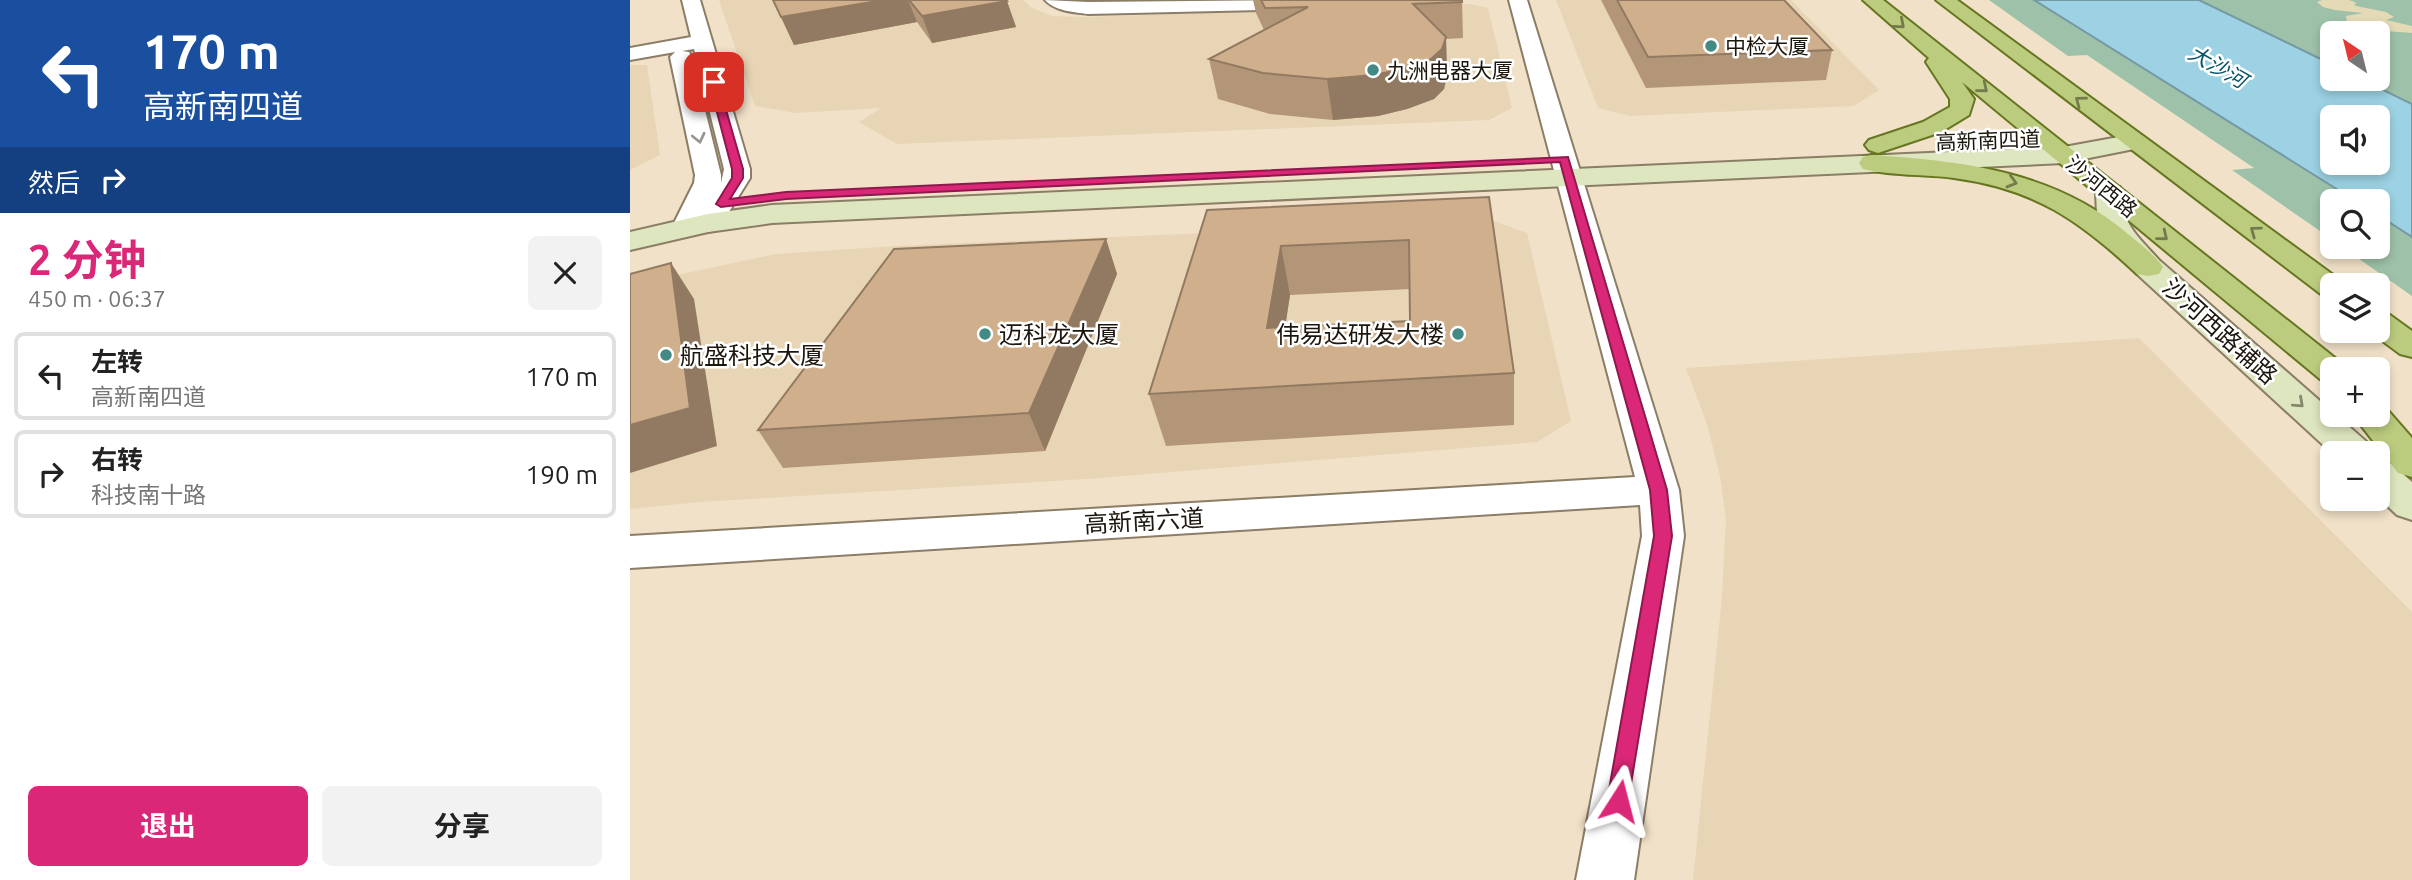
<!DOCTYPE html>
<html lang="zh">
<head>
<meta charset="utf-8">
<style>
  body { margin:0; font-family:Ubuntu,"Noto Sans SC",sans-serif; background:#f2f2f2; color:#222; height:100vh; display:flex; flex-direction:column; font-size:26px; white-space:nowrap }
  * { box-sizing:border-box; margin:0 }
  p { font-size:23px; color:#767676 }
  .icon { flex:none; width:38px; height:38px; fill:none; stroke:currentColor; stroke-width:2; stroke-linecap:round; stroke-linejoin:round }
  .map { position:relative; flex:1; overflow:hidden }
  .sheet { display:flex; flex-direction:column; background:#fff; width:630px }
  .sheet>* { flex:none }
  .top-card { background:#1a4fa0; color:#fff; overflow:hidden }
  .needle { width:46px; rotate:325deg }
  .controls { position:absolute; left:1690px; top:21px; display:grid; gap:14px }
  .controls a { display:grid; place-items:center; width:70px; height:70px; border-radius:10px; background:#fff; box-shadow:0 4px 10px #0003; font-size:35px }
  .pin { position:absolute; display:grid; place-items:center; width:60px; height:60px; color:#fff; margin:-30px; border-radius:14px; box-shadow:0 4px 10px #0006 }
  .me { position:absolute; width:77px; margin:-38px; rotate:9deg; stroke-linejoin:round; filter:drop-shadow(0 0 5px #0008) }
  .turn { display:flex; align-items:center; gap:24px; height:147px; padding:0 28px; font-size:32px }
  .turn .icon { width:91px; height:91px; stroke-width:2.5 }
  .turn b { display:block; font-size:49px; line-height:60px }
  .then { display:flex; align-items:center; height:66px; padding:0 28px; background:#0003; gap:14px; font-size:26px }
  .round { display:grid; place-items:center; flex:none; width:74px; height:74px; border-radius:10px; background:#f2f2f2 }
  .headline { display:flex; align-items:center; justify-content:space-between; height:119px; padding:0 28px }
  h1 { font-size:42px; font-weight:700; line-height:52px; color:#db2777 }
  .action { display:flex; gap:14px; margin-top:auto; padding:14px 28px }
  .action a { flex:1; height:80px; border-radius:10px; background:#db2777; color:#fff; font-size:28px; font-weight:700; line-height:80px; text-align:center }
  .action a+a { background:#f2f2f2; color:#222 }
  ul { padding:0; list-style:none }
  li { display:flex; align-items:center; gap:21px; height:88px; margin:0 14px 10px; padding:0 14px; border:4px solid #e0e0e0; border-radius:10px }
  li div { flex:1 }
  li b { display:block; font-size:26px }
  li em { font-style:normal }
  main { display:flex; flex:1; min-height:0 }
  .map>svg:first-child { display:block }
  .built { fill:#e8d5b5 }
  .green { fill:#9ec2a9; fill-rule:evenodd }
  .sand { fill:#e4dab5 }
  .water { fill:#9cd2e3; stroke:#769aa3; stroke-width:2; fill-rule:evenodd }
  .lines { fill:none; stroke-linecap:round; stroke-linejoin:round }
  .tertiary-casing { stroke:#8b7d66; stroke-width:4 }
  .secondary-casing { stroke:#8b7d66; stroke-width:4 }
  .primary-casing { stroke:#667620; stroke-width:4 }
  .tertiary { fill:#fff; fill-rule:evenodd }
  .secondary { fill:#dde6bf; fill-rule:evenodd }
  .primary { fill:#bbcc7f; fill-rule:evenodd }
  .wall { fill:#b39678; fill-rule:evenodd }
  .shaded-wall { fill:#927a62 }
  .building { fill:#d0af8c; stroke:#927a62; stroke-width:2; fill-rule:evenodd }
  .oneway { stroke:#737a4c }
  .oneway2 { stroke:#999692 }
  .oneway3 { stroke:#86886f }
  .route { fill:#db2777; stroke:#8e194d; stroke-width:2 }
  .poi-dot { fill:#438a85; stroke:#fff; stroke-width:2.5 }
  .labels { text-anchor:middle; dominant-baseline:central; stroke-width:5; stroke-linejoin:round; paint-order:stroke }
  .far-poi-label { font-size:21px; fill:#1c160d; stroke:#fff; text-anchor:start }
  .far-water-label { font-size:21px; font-style:italic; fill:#0a5568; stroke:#fff }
  .far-street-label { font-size:21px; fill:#1c160d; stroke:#fff }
  .street-label { font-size:24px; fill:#1c160d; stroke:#fff }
  .poi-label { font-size:24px; fill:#1c160d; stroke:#fff; text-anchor:start }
</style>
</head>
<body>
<main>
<section class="sheet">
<div class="top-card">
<div class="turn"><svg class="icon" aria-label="left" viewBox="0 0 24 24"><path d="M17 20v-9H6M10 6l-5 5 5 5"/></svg><div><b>170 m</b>高新南四道</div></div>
<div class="then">然后<svg class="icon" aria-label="right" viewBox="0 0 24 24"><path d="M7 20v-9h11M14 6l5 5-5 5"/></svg></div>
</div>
<div class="headline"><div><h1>2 分钟</h1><p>450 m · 06:37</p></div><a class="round"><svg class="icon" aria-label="close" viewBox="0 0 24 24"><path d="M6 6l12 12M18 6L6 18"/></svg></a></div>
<ul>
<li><svg class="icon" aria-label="left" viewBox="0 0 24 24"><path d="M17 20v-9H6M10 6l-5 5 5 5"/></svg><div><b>左转</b><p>高新南四道</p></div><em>170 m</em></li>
<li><svg class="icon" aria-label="right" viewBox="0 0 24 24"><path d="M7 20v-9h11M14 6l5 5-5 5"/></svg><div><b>右转</b><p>科技南十路</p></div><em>190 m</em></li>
</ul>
<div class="action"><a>退出</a><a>分享</a></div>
</section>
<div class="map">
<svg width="1782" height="880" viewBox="0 0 1782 880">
  <rect width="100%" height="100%" fill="#f1e1c8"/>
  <g class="built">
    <path d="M89 0H393L402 8 422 16 455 17 839 4 858 8 882 108 859 120 267 144 229 122 251 108 166 113 125 106Z"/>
    <path d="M926 0H1161L1249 90 1224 106 1000 116 968 108Z"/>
    <path d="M0 65H17L30 155 0 170Z"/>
    <path d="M864 221 897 233 941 421 907 442 457 479 70 502 0 509V285L146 254 265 246Z"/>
    <path d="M1509 338 1782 612V880H1063L1092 598 1096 520 1090 476 1077 424 1056 368Z"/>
  </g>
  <path class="green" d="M1359 0H1782V296L1712 247H1748V201H1703V240L1602 170 1624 168 1457 55 1438 56ZM1703 33H1748V79H1703ZM1703 117H1748V163H1703Z"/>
  <path class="sand" d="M1692 0H1719L1727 3 1724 4 1726 6 1756 12 1764 17 1756 20 1782 26V33C1759 31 1738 31 1717 22L1716 16 1733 13 1705 10 1693 7 1687 2Z"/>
  <path class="water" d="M1404 0H1569L1703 65V79H1731L1782 104V237L1748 215V201H1726ZM1703 117H1748V163H1703Z"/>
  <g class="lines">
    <g class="tertiary-casing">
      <g id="tertiary">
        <path d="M52 0H70L120 169V178L92 223 88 229 78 232 48 229 44 223 64 183 65 175 40 57 45 52 0 60V48L61 37ZM64 49 94 169 91 183V175L62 57 59 52 52 51Z"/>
        <path d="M415 0 458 2 683 0 685 3 676 9 458 14C443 12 425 11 415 0Z"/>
        <path d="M879 0H897L1049 490 1054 536 1004 880H946L1012 536 1010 505 0 568V536L1005 477Z"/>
      </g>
    </g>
    <g class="secondary-casing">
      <g id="secondary">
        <path d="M1505 134 1514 137 1518 142 1514 147 1434 163 142 223 78 232 0 250V232L78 214 142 205 1434 147Z"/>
        <path d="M1480 185 1490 187C1496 196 1493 205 1495 214 1500 232 1518 247 1529 260L1739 444 1744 453 1703 454 1507 274 1472 227 1467 214 1466 193 1470 187Z"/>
        <path d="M1748 460 1762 464 1782 482V520L1767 515 1748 497Z"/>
      </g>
    </g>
    <g class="primary-casing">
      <g id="primary">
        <path d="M1233 0H1253L1719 369H1703V382L1690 379 1332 82 1344 99 1339 115 1311 132 1248 153 1239 150 1235 145 1239 140 1293 122 1320 107V99L1296 62 1299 58Z"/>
        <path d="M1306 0H1327L1717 285H1703V297L1692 295Z"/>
        <path d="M1242 155C1334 161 1426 172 1498 234 1510 244 1524 254 1533 267L1529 274 1518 276 1507 274C1449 220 1405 189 1324 178 1294 174 1262 176 1233 169L1229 163 1233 157Z"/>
        <path d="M1748 312 1760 315 1782 331V357L1770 354 1739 331H1748Z"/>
        <path d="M1748 405 1755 407 1782 438V477L1768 473 1723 415H1748Z"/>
      </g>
    </g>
    <use href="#tertiary" class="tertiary"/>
    <use href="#secondary" class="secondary"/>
    <use href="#primary" class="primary"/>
  </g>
  <g class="wall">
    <path d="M143 0H376L386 27 302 43 287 22 164 45Z"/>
    <path d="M623 0H832L833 38 816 39 817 76 814 89 804 99 777 109 748 116 703 120 640 114 588 99 579 59 634 30 626 13Z"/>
    <path d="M971 0H1154L1202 50 1196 80 1016 88Z"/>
    <path d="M859 197 884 373V425L536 446 519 394 577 210ZM780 289V321L655 327 660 295Z"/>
    <path d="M476 239 487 274 415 451 153 468 128 430Z"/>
  </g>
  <g class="shaded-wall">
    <path d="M254 0H278L287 22 164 45 151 17Z"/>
    <path d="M377 1 386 27 302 43 292 16Z"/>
    <path d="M816 37 817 76 814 89 804 99 777 109 748 116 703 120 697 79Z"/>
    <path d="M476 239 487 274 415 451 399 413Z"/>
    <path d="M651 246 660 295 647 380 637 328Z"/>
    <path d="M41 263 64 299 87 446 0 473V425Z"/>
  </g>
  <g class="building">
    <path d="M143 0H254L151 17Z"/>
    <path d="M279 0H376L377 1 292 16Z"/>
    <path d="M631 0H832V2L783 4 816 37 812 49 801 59 773 69 744 75 697 79 633 73 579 59 678 7 635 8Z"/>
    <path d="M987 0H1154L1202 50 1018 57Z"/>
    <path d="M859 197 884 373 519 394 577 210ZM779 240 780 321 637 328 651 246Z"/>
    <path d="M476 239 399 413 128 430 264 249Z"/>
    <path d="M41 263 60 408 0 425V274Z"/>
  </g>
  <defs><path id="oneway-chevron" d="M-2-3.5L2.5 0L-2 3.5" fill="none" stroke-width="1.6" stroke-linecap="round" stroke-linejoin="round" transform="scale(1.75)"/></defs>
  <g class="oneway">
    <use href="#oneway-chevron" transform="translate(1270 24) rotate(41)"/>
    <use href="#oneway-chevron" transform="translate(1353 88) rotate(39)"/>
    <use href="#oneway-chevron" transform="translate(1450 101) rotate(-143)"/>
    <use href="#oneway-chevron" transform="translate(1382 182) rotate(16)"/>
    <use href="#oneway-chevron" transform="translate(1625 231) rotate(-144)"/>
    <use href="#oneway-chevron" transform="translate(1533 236) rotate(39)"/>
  </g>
  <use class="oneway2" href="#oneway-chevron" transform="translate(69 138) rotate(77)"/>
  <use class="oneway3" href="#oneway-chevron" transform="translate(1669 403) rotate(42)"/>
  <path class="route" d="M84 79 88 82 113 169V178L100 199 156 192 938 157 1037 490 1042 536 997 808 989 811 981 808 977 801 1024 536 1020 490 930 162 156 199 91 207 86 204 102 178V169L79 82Z"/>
  <g class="poi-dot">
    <circle cx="1081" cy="46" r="7"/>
    <circle cx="743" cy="70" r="7"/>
    <circle cx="355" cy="334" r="7"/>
    <circle cx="828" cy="334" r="7"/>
    <circle cx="36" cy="355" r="7"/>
  </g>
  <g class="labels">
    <g class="far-poi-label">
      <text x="1095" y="46">中检大厦</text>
      <text x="757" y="70">九洲电器大厦</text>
    </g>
    <g class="far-water-label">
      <text transform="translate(1588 66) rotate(30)">大沙河</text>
    </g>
    <g class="far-street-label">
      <text transform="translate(1358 140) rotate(-2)">高新南四道</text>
      <text transform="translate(1472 186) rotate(39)">沙河西路</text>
    </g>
    <g class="street-label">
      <text transform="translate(1590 331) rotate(42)">沙河西路辅路</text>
      <text transform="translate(514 521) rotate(-3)">高新南六道</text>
    </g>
    <g class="poi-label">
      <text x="369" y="334">迈科龙大厦</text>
      <text x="814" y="334" text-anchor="end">伟易达研发大楼</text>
      <text x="50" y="355">航盛科技大厦</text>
    </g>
  </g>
</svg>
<div class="controls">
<a><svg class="needle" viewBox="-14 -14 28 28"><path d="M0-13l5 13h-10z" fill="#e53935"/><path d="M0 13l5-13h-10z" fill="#767676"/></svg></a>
<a><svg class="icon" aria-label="sound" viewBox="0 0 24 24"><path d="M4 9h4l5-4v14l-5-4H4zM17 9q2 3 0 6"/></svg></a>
<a><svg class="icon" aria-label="search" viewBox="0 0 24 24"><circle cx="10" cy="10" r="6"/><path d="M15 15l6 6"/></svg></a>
<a><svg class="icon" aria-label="layers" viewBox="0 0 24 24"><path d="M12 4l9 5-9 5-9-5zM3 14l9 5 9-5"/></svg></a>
<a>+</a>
<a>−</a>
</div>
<div class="pin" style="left:84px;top:82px;background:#d93025"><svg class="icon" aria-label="arrive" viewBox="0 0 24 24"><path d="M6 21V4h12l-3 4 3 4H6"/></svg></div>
<svg class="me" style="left:989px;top:801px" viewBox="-20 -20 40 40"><path d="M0-17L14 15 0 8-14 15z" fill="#db2777" stroke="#fff" stroke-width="4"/></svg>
</div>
</main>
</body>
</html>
